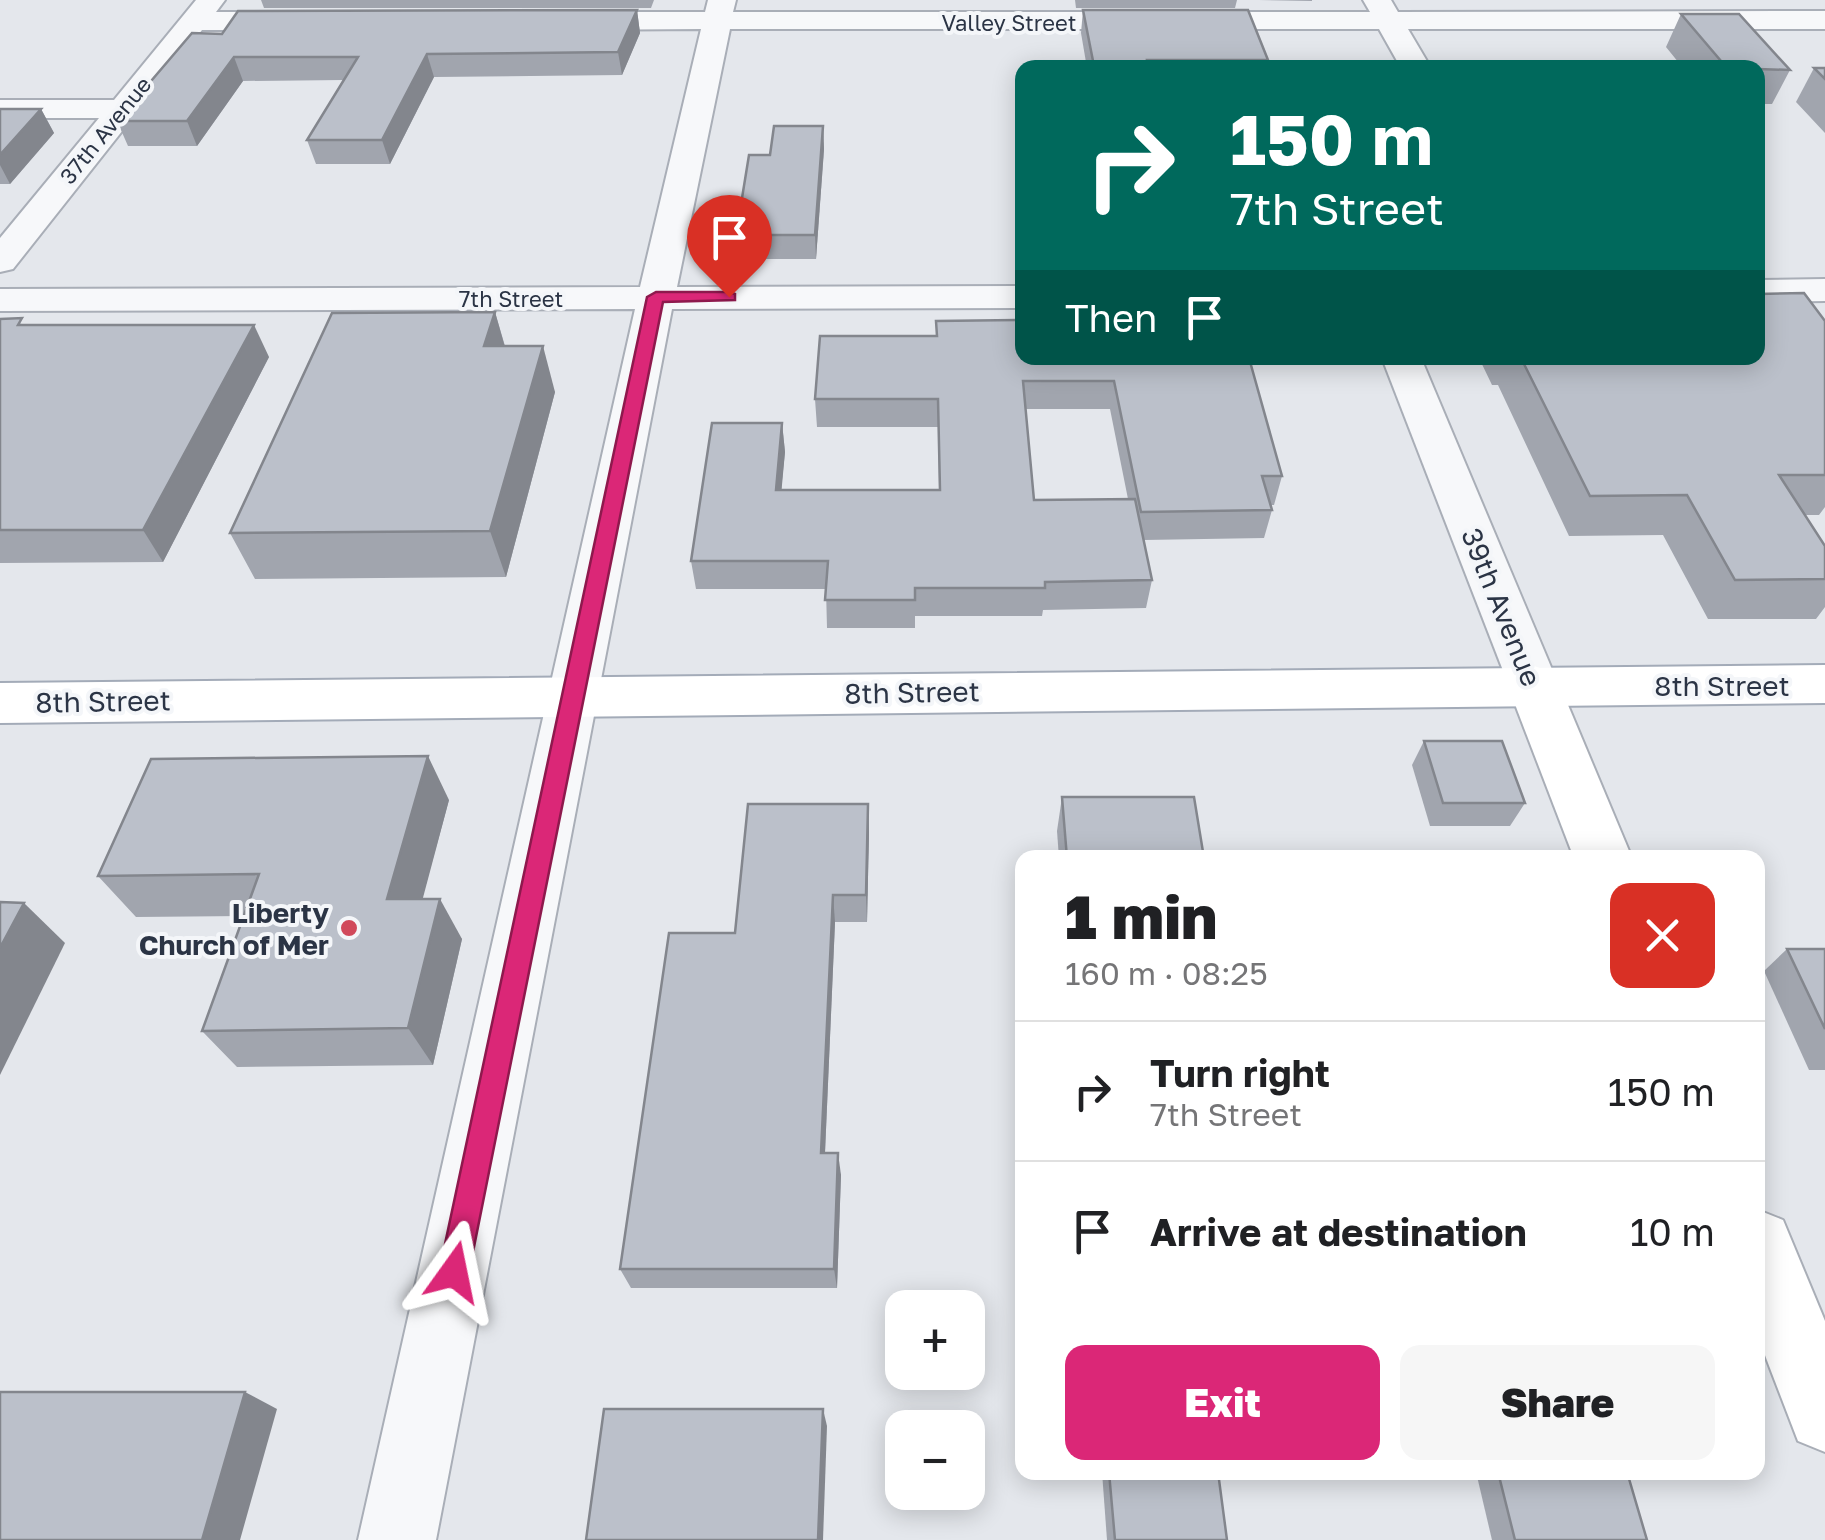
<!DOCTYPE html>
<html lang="en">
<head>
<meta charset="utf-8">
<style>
  body { margin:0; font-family:"Golos Text",sans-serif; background:#f6f6f6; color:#202124; height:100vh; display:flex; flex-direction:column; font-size:38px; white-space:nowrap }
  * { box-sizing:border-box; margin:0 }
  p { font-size:32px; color:#757577 }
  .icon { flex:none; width:55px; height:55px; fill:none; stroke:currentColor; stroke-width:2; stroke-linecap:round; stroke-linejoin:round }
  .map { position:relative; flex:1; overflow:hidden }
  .panel { position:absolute; left:1015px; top:850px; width:750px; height:630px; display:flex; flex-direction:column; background:#fff; border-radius:20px; box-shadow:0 5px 25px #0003 }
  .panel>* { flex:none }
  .guide { position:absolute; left:1015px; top:60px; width:750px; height:305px; border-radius:20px; box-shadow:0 5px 25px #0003; background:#00695c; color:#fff; overflow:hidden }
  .fabs { position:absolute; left:885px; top:1290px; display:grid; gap:20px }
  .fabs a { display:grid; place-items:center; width:100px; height:100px; border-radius:20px; background:#fff; box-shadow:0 5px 25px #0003; font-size:50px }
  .pin { position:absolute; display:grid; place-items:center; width:85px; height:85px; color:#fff; margin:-102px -42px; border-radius:50% 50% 50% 0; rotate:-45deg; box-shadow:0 0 10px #0007 }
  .pin .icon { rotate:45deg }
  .me { position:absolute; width:110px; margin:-55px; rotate:12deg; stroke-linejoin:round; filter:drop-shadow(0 0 8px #0008) }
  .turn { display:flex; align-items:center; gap:35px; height:210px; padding:0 50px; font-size:45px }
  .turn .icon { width:130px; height:130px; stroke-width:2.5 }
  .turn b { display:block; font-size:70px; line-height:85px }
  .then { display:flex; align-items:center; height:95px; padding:0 50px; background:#0003; gap:20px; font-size:38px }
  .round { display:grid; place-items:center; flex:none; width:105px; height:105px; border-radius:20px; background:#f6f6f6 }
  .summary { display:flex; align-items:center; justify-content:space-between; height:170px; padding:0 50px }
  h1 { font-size:60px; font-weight:800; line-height:75px }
  .action { display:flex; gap:20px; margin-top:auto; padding:20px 50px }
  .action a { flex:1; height:115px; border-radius:20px; background:#db2777; color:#fff; font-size:40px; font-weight:800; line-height:115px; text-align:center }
  .action a+a { background:#f6f6f6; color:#202124 }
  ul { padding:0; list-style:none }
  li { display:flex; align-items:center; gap:30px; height:140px; padding:0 50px; border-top:2px solid #e0e0e0 }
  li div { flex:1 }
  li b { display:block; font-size:38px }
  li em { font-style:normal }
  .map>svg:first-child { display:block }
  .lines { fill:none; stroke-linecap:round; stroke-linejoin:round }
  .street-casing { stroke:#a9aeb7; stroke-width:4 }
  .secondary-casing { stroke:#a9aeb7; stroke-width:4 }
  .primary-casing { stroke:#a3abb8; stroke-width:4 }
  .street { fill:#f7f8fa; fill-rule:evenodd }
  .secondary { fill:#fff; fill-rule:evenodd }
  .primary { fill:#fff; fill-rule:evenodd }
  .wall { fill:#a1a5ae; fill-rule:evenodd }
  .shaded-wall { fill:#83868d }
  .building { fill:#bbc0ca; stroke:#83868d; stroke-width:2.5 }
  .route { fill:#db2777; stroke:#8e194d; stroke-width:2.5 }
  .poi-dot { fill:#d1495b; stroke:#f4f6f9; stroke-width:4 }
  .labels { text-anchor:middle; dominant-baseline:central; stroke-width:8; stroke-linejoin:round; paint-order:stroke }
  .far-street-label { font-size:22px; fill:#2b3445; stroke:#f4f6f9 }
  .street-label { font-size:28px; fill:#2b3445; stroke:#f4f6f9 }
  .poi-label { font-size:28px; font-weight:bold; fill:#2b3445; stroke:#f4f6f9; text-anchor:end }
</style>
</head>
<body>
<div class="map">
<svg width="1825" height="1540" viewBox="0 0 1825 1540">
  <rect width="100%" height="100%" fill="#e4e7ec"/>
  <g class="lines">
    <g class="street-casing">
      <g id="street">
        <path d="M196 0H225L216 12H304L314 15 318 21 314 27 304 30H202L13 269 0 272V238L99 118H0V100H114Z"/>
        <path d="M708 0H736L733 12H1370L1363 0H1391L1398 12 1825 11V29H1408L1431 68H1401L1379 29H730L677 287 1022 286V308L672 309 436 1540H358L635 309 0 311V289L640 287 701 29 567 30 557 27 553 21 557 15 567 12H705Z"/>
        <path d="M1825 279V301L1758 302V280Z"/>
        <path d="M1382 358H1421L1559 686 1552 699 1534 705 1516 699 1509 686Z"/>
      </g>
    </g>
    <g class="secondary-casing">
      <g id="secondary">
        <path d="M1534 666 1552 672 1560 686 1632 858H1574L1508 686 1516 672Z"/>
        <path d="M1758 1210 1783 1220 1825 1321V1452L1798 1441 1758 1337Z"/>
      </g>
    </g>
    <g class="primary-casing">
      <path id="primary" d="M1825 665V703L0 723V683Z"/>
    </g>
    <use href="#street" class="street"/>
    <use href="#secondary" class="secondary"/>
    <use href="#primary" class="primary"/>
  </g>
  <g class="wall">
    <path d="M261 0H654L651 8H264Z"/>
    <path d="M1075 0H1237L1235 8H1076Z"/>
    <path d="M1259 0H1312V1Z"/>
    <path d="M637 10 640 33 622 75 434 77 390 164H316L307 140 343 80 243 81 197 146H128L117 121 222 34Z"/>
    <path d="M1083 10 1268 60 1266 68H1087L1081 33Z"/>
    <path d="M1681 14 1790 70 1772 104H1758V68H1683L1666 47Z"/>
    <path d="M1814 68H1825V133L1796 102Z"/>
    <path d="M0 109H41L54 133 10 184H0Z"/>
    <path d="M823 126 824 149 816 259H739L736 235 770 155Z"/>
    <path d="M495 312 505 346 555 392 506 577 255 579 230 533Z"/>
    <path d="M0 319 26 325 269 357 163 562 0 563Z"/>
    <path d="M1825 321V507L1819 515H1805L1825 546V607L1816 619H1708L1663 535 1569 536 1498 385H1492L1479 358H1758Z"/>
    <path d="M1249 358 1282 476 1274 505H1271L1272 510 1264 538 1144 540 1152 580 1146 608 1043 610 1042 616H915V628H827L826 589H696L691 561 782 423 785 452 781 490H939L938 427H817L815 399ZM1026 409H1110L1128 499 1034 500Z"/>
    <path d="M1424 741 1525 803 1510 826H1430L1412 765Z"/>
    <path d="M1062 797 1204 858H1059L1057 831Z"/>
    <path d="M449 800 422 899 462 939 433 1065 237 1067 202 1031 244 916 136 917 98 876Z"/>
    <path d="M868 804 869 832 867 922H835L825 1153 841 1175 837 1288H631L620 1269Z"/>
    <path d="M1787 949H1825V1070H1809L1764 971Z"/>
    <path d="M1102 1472H1218L1227 1540H1107Z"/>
    <path d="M1476 1472H1627L1647 1540H1492Z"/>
  </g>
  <g class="shaded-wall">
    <path d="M637 10 640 33 622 75 618 52Z"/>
    <path d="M427 54 434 77 390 164 382 140Z"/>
    <path d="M234 57 243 81 197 146 187 121Z"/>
    <path d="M41 109 54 133 10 184 0 165V155Z"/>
    <path d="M823 126 824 149 816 259 815 235Z"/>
    <path d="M495 312 508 358 484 346Z"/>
    <path d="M254 325 269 357 163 562 143 530Z"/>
    <path d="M543 346 555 392 506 577 490 531Z"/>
    <path d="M782 423 785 452 779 518 776 490Z"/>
    <path d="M428 756 449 800 412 939 387 899Z"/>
    <path d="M868 804 869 832 867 922 866 895Z"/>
    <path d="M833 895 835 922 824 1175 821 1153Z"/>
    <path d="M440 899 462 939 433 1065 408 1028Z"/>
    <path d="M24 903 65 943 0 1075V948Z"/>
    <path d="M838 1153 841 1175 837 1288 834 1269Z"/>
    <path d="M245 1392 277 1409 240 1540H202Z"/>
    <path d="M823 1409 827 1426 823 1540H818Z"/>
  </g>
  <g class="building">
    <path d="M637 10 618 52 427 54 382 140H307L358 57H234L187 121H117L192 33 222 34 238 11Z"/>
    <path d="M1083 10H1248L1268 60H1147L1148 66H1094Z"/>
    <path d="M1681 14H1739L1790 70 1727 68Z"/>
    <path d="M1814 68H1825V79Z"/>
    <path d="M0 109H41L0 155Z"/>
    <path d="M774 126H823L815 235H736L749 155H770Z"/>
    <path d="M1804 293 1825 321V475H1779L1825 546V579L1735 580 1687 495 1590 496 1521 358H1758V294Z"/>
    <path d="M495 312 484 346H543L490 531 230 533 332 313Z"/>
    <path d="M22 318 18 325H254L143 530H0V319Z"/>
    <path d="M1022 320V358H1249L1282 476H1262L1272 510 1141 512 1114 381H1023L1034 500 1135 499 1152 580 1045 582V588H915V600H825L828 561H691L712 423H782L776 490H940L938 399H815L820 336H937L936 321Z"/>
    <path d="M1424 741H1502L1525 803H1443Z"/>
    <path d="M428 756 387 899H440L408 1028 202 1031 259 874 98 876 151 759Z"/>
    <path d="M1062 797H1194L1204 858H1067Z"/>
    <path d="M748 804H868L866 895H833L821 1153H838L834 1269H620L669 933H735Z"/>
    <path d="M0 902 24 903 0 948Z"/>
    <path d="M1787 949H1825V1029Z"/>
    <path d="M0 1392H245L202 1540H0Z"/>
    <path d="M604 1409H823L818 1540H586Z"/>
    <path d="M1109 1472H1218L1227 1540H1115Z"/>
    <path d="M1498 1472H1627L1647 1540H1515Z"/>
  </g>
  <path class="route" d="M729 292 735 294V300L663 302 469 1272 465 1282 454 1286 443 1282 439 1272 647 297 656 292Z"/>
  <circle class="poi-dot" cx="349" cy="928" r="10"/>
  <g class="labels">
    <g class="far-street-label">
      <text x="1009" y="22">Valley Street</text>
      <text transform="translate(105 130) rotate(-51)">37th Avenue</text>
      <text x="511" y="298">7th Street</text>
    </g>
    <g class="street-label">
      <text transform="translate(1502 607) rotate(68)">39th Avenue</text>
      <text x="1722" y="685">8th Street</text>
      <text transform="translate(912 692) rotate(-1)">8th Street</text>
      <text transform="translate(103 701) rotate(-1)">8th Street</text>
    </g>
    <g class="poi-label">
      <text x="329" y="912">Liberty<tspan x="329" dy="32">Church of Mer</tspan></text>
    </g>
  </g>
</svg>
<div class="fabs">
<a>+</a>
<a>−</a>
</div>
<div class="pin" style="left:729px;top:297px;background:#d93025"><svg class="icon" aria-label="arrive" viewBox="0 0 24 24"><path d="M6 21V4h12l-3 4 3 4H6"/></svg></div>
<svg class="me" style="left:454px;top:1272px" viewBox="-20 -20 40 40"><path d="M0-17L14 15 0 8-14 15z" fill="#db2777" stroke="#fff" stroke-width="4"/></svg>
<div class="guide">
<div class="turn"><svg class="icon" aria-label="right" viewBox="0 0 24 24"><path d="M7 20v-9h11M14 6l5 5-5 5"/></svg><div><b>150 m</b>7th Street</div></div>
<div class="then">Then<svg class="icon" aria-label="arrive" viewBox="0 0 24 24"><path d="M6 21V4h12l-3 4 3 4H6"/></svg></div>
</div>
<section class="panel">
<div class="summary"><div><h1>1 min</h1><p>160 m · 08:25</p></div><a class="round" style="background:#d93025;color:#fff"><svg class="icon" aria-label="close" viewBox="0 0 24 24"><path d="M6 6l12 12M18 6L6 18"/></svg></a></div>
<ul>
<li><svg class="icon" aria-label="right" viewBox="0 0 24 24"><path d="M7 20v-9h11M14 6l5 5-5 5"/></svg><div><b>Turn right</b><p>7th Street</p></div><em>150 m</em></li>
<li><svg class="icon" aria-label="arrive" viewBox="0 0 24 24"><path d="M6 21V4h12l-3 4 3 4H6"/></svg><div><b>Arrive at destination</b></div><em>10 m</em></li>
</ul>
<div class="action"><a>Exit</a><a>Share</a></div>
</section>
</div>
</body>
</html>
